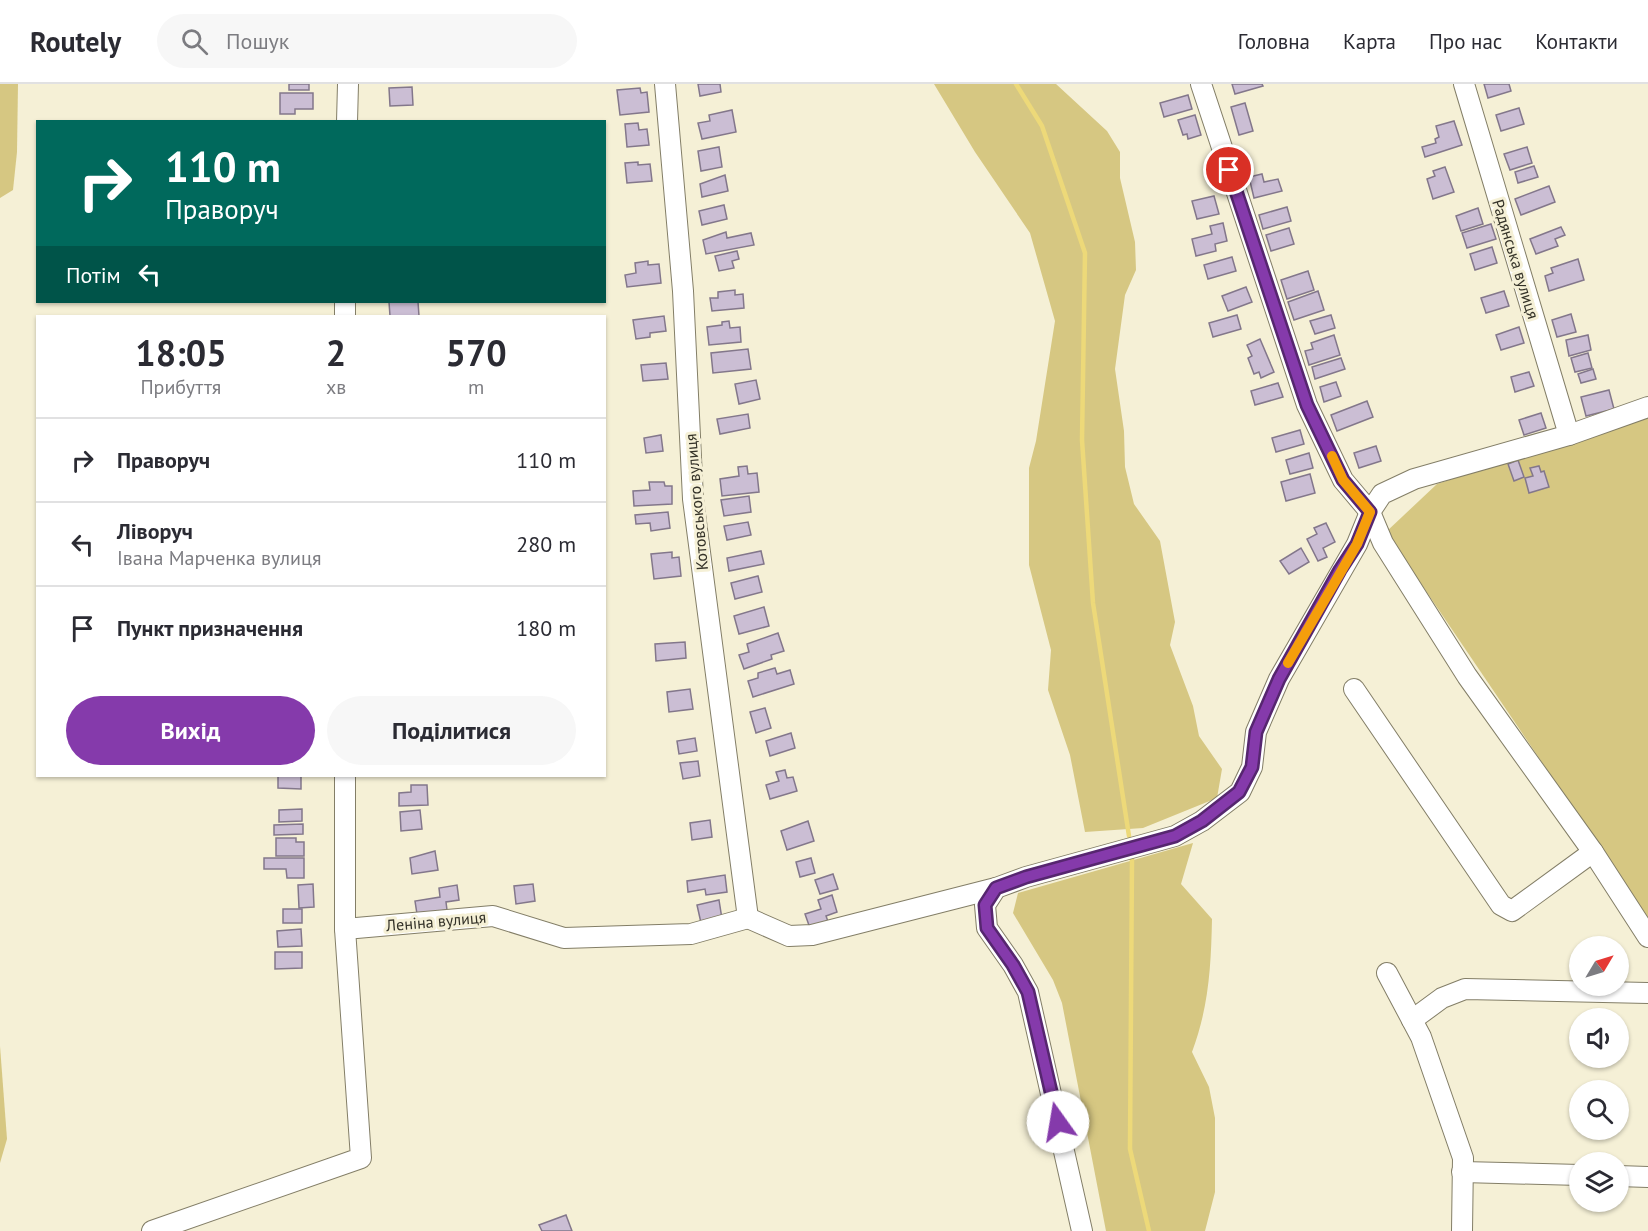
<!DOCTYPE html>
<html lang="uk">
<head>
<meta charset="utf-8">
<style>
  body { margin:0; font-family:"PT Sans",sans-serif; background:#f7f7f7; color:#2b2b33; height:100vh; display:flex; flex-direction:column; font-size:22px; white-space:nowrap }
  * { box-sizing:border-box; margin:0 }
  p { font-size:20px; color:#7c7c81 }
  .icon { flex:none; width:33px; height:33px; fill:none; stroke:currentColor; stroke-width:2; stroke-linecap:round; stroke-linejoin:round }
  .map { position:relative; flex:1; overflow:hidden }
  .drawer { position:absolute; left:36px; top:231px; width:570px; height:462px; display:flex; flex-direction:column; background:#fff; border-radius:0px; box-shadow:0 2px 4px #0004 }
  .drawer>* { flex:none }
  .banner { position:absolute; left:36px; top:36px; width:570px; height:183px; border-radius:0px; box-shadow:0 2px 4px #0004; background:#00695c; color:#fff; overflow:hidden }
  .needle { width:39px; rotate:52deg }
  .controls { position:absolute; left:1569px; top:852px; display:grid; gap:12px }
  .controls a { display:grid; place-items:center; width:60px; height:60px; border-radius:50%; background:#fff; box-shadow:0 2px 4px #0004; font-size:30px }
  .pin { position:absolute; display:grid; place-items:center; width:51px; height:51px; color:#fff; margin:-26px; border:3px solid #fff; border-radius:50%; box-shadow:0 2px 6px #0007 }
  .me { position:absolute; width:66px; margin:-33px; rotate:347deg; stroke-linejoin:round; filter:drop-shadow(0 0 4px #0008) }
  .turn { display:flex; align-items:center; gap:21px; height:126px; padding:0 30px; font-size:27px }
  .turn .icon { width:78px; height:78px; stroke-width:2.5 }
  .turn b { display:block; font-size:42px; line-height:51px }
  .then { display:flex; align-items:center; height:57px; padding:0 30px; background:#0003; gap:12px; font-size:22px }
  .eta { display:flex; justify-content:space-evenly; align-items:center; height:102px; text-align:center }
  .eta b { font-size:36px; font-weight:600; line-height:42px }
  .primary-button { display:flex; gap:12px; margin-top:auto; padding:12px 30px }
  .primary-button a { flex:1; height:69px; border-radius:36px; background:#853aab; color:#fff; font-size:24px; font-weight:600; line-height:69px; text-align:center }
  .primary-button a+a { background:#f7f7f7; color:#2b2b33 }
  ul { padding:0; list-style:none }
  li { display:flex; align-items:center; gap:18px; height:84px; padding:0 30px; border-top:2px solid #e1e1e2 }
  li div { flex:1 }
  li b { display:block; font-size:22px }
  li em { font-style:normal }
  header { display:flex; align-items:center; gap:36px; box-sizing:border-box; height:84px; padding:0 30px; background:#fff; border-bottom:2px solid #e1e1e2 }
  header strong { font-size:28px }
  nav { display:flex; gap:33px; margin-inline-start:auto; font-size:21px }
  .search { width:420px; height:54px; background:#f7f7f7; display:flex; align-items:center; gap:15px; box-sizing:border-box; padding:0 21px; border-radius:33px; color:#7c7c81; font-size:22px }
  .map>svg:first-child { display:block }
  .green { fill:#d6c782 }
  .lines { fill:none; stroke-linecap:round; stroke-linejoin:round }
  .stream { stroke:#edd979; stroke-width:4.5 }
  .building { fill:#cbbed4; stroke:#83778b; stroke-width:1.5 }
  .minor-casing { stroke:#837e67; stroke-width:22 }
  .minor { stroke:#fff; stroke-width:20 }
  .route-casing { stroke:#56266f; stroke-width:15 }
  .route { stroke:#853aab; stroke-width:10 }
  .slow { stroke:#f59e0b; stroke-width:10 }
  .labels { text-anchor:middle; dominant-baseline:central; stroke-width:6; stroke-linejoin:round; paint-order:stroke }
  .street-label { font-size:16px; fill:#343228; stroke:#f5f0d6 }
</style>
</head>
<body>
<header>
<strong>Routely</strong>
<div class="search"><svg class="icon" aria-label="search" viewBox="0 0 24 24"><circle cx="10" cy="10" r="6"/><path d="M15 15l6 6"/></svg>Пошук</div>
<nav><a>Головна</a><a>Карта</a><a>Про нас</a><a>Контакти</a></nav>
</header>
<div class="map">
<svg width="1648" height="1147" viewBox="0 0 1648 1147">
  <rect width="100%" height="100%" fill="#f5f0d6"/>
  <g class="green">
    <path d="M0 0H18L17 68 13 106 0 114Z"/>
    <path d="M934 0H1056L1107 47 1120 68V94L1135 158 1136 186 1125 211 1115 285 1124 347 1125 383 1134 420 1160 457 1175 538 1170 561 1193 622 1199 652 1222 685 1217 714 1143 744 1085 748 1070 671 1048 606 1051 566 1029 481V384L1036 357 1055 237 1030 149 975 68Z"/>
    <path d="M1648 330V835L1386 448 1437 400Z"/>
    <path d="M1193 759 1181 800 1212 835C1211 883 1209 922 1192 968L1209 1003 1215 1034V1108L1205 1147H1106L1062 919 1053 896 1013 829 1018 809Z"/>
    <path d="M0 962 7 1055 0 1079Z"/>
  </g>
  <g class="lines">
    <g class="stream">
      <path d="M1016 0 1042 42 1085 169 1082 356 1093 519 1129 752"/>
      <path d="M1132 773 1130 1065 1149 1147"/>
    </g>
  </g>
  <g class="building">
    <rect x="289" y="0" width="20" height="6"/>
    <path d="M698 0H720L721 8 700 12Z"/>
    <path d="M1232 0H1262L1263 2 1235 10Z"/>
    <path d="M1484 0H1509L1511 7 1488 14Z"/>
    <path d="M412 3 413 21 390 22 389 4Z"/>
    <path d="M640 4 641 9 647 8 649 28 620 31 617 6Z"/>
    <path d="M280 9H313V25H295V30H280Z"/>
    <path d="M1188 11 1192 25 1164 33 1160 19Z"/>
    <path d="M1245 19 1253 47 1239 51 1231 23Z"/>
    <path d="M1519 24 1524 40 1501 47 1496 31Z"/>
    <path d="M732 26 736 48 702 55 698 39 710 37 709 31Z"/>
    <path d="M1195 31 1201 51 1188 55 1187 50 1183 51 1178 36Z"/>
    <path d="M1454 37 1462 61 1425 73 1422 63 1436 59 1435 55 1439 53 1436 42Z"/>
    <path d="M638 39 639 46 647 45 649 61 627 63 625 40Z"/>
    <path d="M719 63 722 83 701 87 698 67Z"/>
    <path d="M1527 63 1532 79 1510 86 1504 70Z"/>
    <path d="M638 78V81L650 80 652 97 627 99 625 79Z"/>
    <path d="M1534 82 1538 93 1518 99 1515 88Z"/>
    <path d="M1445 83 1454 108 1433 115 1427 95 1435 92 1433 87Z"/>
    <path d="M1262 90 1264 98 1278 95 1282 107 1254 114 1249 93Z"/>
    <path d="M725 91 728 107 702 113 700 100Z"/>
    <path d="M1549 102 1555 118 1521 131 1515 115Z"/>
    <path d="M1214 112 1219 130 1197 135 1192 117Z"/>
    <path d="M724 121 727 135 702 141 699 127Z"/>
    <path d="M1287 123 1291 137 1263 145 1259 131Z"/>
    <path d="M1478 124 1483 140 1461 147 1456 132Z"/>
    <path d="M1223 139 1227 157 1215 160 1216 167 1196 172 1192 155 1212 150 1210 142Z"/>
    <path d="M1491 140 1496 155 1467 164 1462 149Z"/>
    <path d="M1561 143 1565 151 1555 155 1558 162 1536 170 1530 155Z"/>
    <path d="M1289 144 1294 160 1271 167 1266 151Z"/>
    <path d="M726 148 727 154 751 149 754 161 706 170 703 156Z"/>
    <path d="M1492 163 1497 179 1475 186 1470 170Z"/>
    <path d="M737 167 739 175 732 177 734 184 719 187 715 172Z"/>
    <path d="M1232 173 1236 187 1208 195 1204 181Z"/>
    <path d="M1578 175 1584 196 1549 207 1545 192 1553 189 1551 184Z"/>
    <path d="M648 177V181L659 180 661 199 627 203 625 191 636 189 635 179Z"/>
    <path d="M1308 187 1314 206 1287 215 1281 196Z"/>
    <path d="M1246 203 1252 218 1228 227 1222 212Z"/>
    <path d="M735 206V211L743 210 744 224 712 227 710 214H718V208Z"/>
    <path d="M1318 207 1324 226 1294 236 1288 218Z"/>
    <path d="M1504 207 1509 222 1486 229 1481 214Z"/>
    <path d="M389 218H418L419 232H390Z"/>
    <path d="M1571 230 1576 248 1557 253 1552 236Z"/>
    <path d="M1237 231 1241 245 1213 253 1209 239Z"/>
    <path d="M1331 231 1335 244 1315 250 1310 237Z"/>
    <path d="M664 232 666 247 650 249V253L636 255 633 236Z"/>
    <path d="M729 237 730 244 740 243 741 258 709 261 707 243 722 241V238Z"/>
    <path d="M1519 243 1524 259 1501 266 1496 251Z"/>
    <path d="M1334 251 1340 271 1309 281 1305 267 1313 265 1311 259Z"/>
    <path d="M1588 251 1591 266 1569 272 1566 256Z"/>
    <path d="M1260 255 1274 288 1261 294 1259 288 1254 290 1248 274 1252 272 1247 261Z"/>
    <path d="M748 265 751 285 713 289 711 269Z"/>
    <path d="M1588 269 1592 284 1575 288 1571 274Z"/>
    <path d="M1341 274 1345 285 1315 295 1312 283Z"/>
    <path d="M666 279 668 295 643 297 641 281Z"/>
    <path d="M1593 285 1596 295 1581 299 1578 290Z"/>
    <path d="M1529 288 1534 302 1515 308 1511 293Z"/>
    <path d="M756 296 760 315 739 320 735 300Z"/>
    <path d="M1336 298 1341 312 1324 318 1320 303Z"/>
    <path d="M1278 299 1283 313 1255 321 1251 307Z"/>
    <path d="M1609 306 1614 325 1586 332 1581 313Z"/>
    <path d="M1367 317 1373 333 1337 347 1331 331Z"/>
    <path d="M1541 329 1546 344 1524 351 1519 336Z"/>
    <path d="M748 330 750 344 720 350 717 335Z"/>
    <path d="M1300 346 1304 360 1276 368 1272 354Z"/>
    <path d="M661 351 663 367 646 369 644 354Z"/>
    <path d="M1376 362 1381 377 1359 384 1354 369Z"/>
    <path d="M1309 369 1313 384 1290 390 1286 376Z"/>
    <path d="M1518 376 1524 393 1514 397 1508 380Z"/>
    <path d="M747 382 748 390 757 389 759 408 722 412 720 395 739 392 738 383Z"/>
    <path d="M1539 382 1541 388 1544 387 1549 403 1529 409 1525 394 1533 392 1530 384Z"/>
    <path d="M1310 390 1315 409 1286 417 1281 398Z"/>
    <path d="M649 398H664L665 402H672V420L634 422 633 407 650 406Z"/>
    <path d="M749 412 751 428 724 432 721 416Z"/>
    <path d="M668 428 670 444 651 447 650 439 636 440 635 431Z"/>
    <path d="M748 438 751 451 727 456 724 442Z"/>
    <path d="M1326 439 1335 458 1323 464 1327 473 1318 477 1307 455 1317 450 1314 444Z"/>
    <path d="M1301 464 1309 478 1289 490 1280 477Z"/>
    <path d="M761 467 764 480 729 487 727 474Z"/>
    <path d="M672 468V474L679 473 681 492 654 495 651 470Z"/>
    <path d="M758 492 762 508 735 515 731 499Z"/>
    <path d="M764 523 769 542 739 550 734 532Z"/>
    <path d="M778 549 784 567 771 571 772 575 744 585 739 571 749 568 747 560Z"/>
    <path d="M685 558 686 574 656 577 655 560Z"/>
    <path d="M775 584 777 590 790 586 794 600 753 613 748 597 758 594V589Z"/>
    <path d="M690 605 693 625 669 628 667 608Z"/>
    <path d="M765 624 771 644 756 649 750 628Z"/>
    <path d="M791 649 795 664 770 672 766 657Z"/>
    <path d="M695 654 697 667 679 670 677 657Z"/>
    <path d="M698 677 700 692 683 695 680 679Z"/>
    <path d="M785 686 787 694 793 693 797 707 770 715 766 701 779 697 776 688Z"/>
    <path d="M278 692H301V705L278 704Z"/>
    <path d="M411 701H427L428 721 399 722V709L411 708Z"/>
    <path d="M302 725V737L279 738V726Z"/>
    <path d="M420 726 422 745 401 747 400 728Z"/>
    <path d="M710 736 712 753 692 756 690 739Z"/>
    <path d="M808 737 814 757 787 766 781 747Z"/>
    <path d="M303 740V750L274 751V741Z"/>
    <path d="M276 754H296V758H304V772H276Z"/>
    <path d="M435 767 438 786 412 790 410 774Z"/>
    <path d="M264 774H304V794H287L286 785H264Z"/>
    <path d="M811 774 815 789 800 793 796 778Z"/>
    <path d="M833 790 838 805 820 810 815 796Z"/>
    <path d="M725 791 727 808 706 811 705 805 688 808 687 797Z"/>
    <path d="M313 800 314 823 299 824 298 801Z"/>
    <path d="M533 800 535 817 516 820 514 802Z"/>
    <path d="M457 801 459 816 446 818 447 826 417 830 415 817 440 813 439 804Z"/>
    <path d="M832 811 837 828 826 832 829 840 811 847 805 830 821 825 818 816Z"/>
    <path d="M719 816 722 835 701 839 697 821Z"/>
    <rect x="283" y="825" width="19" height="14"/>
    <path d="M301 845 302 862 278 863 277 847Z"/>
    <path d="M275 868H302V884L275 885Z"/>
    <path d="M566 1131 572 1147H542L539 1141Z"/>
  </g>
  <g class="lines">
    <g class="minor-casing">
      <g id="minor">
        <path d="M665 0 683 207 693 415 748 834"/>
        <path d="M1201 0 1307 321 1343 396 1370 428 1383 459 1467 592 1593 768 1648 853"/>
        <path d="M1464 0 1569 351"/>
        <path d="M347 38 348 0"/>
        <path d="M345 218V232"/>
        <path d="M1354 605 1501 821 1512 827 1593 768"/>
        <path d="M748 834 789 852 812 851 996 804"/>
        <path d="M345 845 493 832 564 854 691 850 748 834"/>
        <path d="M1387 889 1421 953 1463 1074 1462 1147"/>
        <path d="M1412 936 1442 914 1465 905 1648 909"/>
        <path d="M1462 1088 1580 1091"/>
        <path d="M1618 1092 1648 1093"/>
        <path d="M152 1147 361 1074 345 845V692"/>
        <path d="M1082 1147 1028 908 1013 881 987 844 985 821 996 804 1026 793 1175 752 1202 737 1240 708 1252 683 1256 648 1279 595 1357 460 1370 428 1382 410 1414 395 1569 351 1648 323"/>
      </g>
    </g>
    <use href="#minor" class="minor"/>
  </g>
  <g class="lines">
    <g class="route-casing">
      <path id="route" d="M1058 1038 1028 908 1013 881 987 844 985 821 996 804 1026 793 1175 752 1202 737 1239 708 1252 683 1256 648 1279 595 1340 486 1357 460 1370 428 1343 396 1307 321 1229 86"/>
    </g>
    <use href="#route" class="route"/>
    <path class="slow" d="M1288 579 1357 460 1370 428 1343 396 1332 372"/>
  </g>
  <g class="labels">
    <g class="street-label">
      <text transform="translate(1516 175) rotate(73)">Радянська вулиця</text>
      <text transform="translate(696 418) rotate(-95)">Котовського вулиця</text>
      <text transform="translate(436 837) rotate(-5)">Леніна вулиця</text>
    </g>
  </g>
</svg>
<div class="controls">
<a><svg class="needle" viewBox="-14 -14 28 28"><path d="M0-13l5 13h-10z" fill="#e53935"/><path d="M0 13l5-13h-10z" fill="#7c7c81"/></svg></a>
<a><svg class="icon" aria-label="sound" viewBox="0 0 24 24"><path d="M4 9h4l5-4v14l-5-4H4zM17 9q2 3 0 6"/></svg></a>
<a><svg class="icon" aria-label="search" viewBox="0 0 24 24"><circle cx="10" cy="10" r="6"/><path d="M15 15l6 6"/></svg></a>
<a><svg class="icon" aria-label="layers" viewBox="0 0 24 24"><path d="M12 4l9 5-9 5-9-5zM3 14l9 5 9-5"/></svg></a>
</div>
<div class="pin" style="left:1229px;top:86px;background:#d93025"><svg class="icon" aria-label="arrive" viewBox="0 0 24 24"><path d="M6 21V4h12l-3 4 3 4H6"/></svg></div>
<svg class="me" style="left:1058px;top:1038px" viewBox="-20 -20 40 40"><circle r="19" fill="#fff"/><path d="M0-13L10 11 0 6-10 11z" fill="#853aab"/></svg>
<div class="banner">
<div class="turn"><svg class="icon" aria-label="right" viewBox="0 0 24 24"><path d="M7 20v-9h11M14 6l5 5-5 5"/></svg><div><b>110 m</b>Праворуч</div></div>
<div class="then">Потім<svg class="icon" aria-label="left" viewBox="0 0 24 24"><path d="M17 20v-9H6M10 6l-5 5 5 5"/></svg></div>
</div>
<section class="drawer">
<div class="eta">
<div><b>18:05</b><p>Прибуття</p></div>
<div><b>2</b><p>хв</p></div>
<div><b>570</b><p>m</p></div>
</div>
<ul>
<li><svg class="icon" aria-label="right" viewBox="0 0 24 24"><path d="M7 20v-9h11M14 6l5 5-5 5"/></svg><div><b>Праворуч</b></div><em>110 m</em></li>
<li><svg class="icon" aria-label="left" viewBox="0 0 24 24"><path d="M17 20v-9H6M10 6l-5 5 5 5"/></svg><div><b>Ліворуч</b><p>Івана Марченка вулиця</p></div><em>280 m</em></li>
<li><svg class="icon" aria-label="arrive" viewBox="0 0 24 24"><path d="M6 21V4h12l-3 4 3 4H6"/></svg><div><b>Пункт призначення</b></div><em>180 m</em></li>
</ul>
<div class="primary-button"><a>Вихід</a><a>Поділитися</a></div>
</section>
</div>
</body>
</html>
